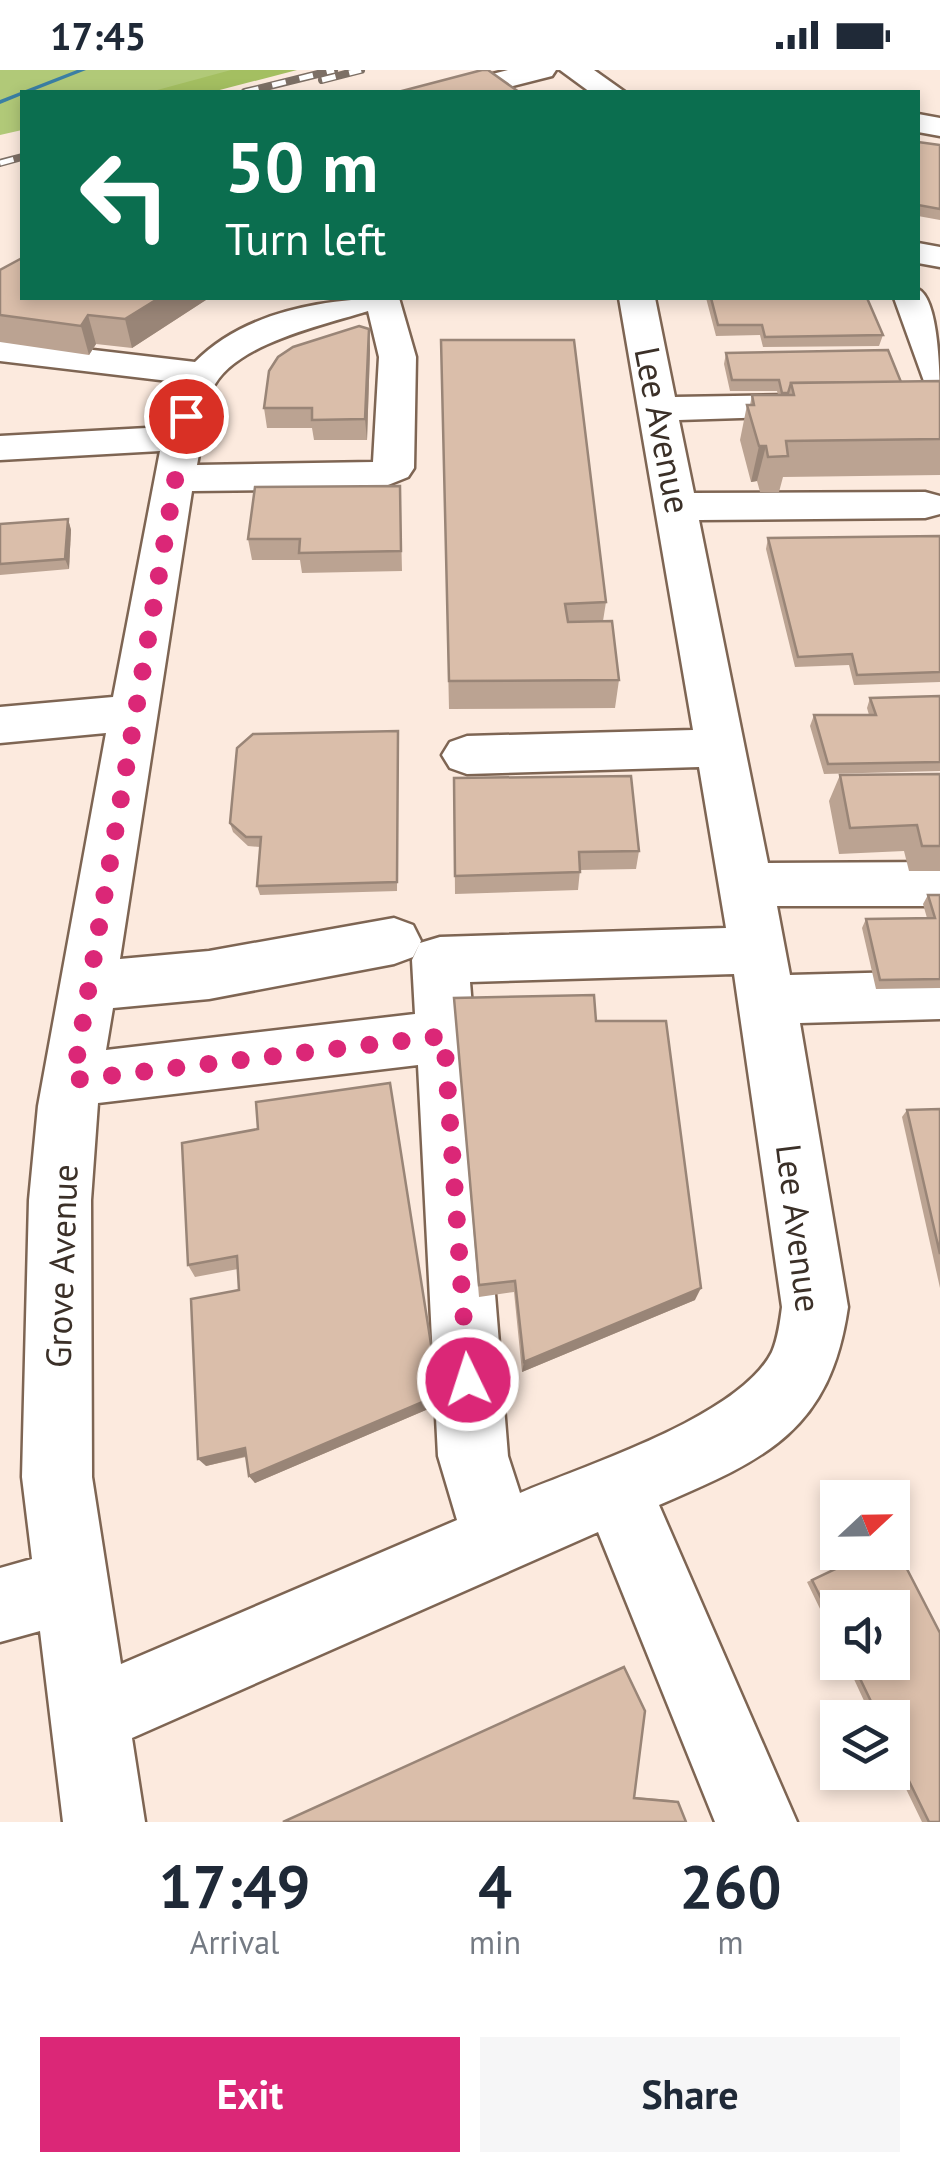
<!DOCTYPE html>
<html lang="en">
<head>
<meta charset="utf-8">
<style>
  body { margin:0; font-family:"PT Sans",sans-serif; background:#f6f6f7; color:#1f2937; height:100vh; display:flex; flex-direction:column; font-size:38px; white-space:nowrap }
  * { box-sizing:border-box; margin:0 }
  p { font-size:32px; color:#747a83 }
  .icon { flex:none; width:55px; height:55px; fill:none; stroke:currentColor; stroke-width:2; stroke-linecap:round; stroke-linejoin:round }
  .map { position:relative; height:1752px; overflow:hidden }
  .sheet { display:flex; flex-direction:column; background:#fff; flex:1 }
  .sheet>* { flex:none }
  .banner { position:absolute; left:20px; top:20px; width:900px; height:210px; border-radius:0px; box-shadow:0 5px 15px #0003; background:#0b6e4f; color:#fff; overflow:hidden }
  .needle { width:65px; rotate:68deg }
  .fabs { position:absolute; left:820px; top:1410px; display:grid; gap:20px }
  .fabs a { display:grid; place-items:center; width:90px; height:90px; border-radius:0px; background:#fff; box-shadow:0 5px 15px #0003; font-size:50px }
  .pin { position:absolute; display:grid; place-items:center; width:85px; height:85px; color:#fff; margin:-42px; border:5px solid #fff; border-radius:50%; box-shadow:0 2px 10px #0007 }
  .me { position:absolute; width:110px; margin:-55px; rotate:356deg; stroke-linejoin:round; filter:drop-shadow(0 0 8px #0008) }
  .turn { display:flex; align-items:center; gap:35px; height:210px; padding:0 40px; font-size:45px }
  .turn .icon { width:130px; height:130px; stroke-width:2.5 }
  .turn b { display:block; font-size:70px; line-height:85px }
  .eta { display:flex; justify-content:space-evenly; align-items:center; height:170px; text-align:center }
  .eta b { font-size:60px; font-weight:700; line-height:70px }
  .action { display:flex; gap:20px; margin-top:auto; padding:20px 40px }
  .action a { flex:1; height:115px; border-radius:0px; background:#db2777; color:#fff; font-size:40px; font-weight:700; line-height:115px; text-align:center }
  .action a+a { background:#f6f6f7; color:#1f2937 }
  .status { display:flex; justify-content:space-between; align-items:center; height:70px; padding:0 50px; background:#fff; direction:ltr }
  .status svg { height:28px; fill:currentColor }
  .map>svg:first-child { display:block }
  .green { fill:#b1c978 }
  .forest { fill:#a4bf61 }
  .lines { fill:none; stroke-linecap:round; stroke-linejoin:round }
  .stream { fill:#3b7fa4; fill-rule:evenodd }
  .minor-casing { stroke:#7e6553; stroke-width:5 }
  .minor { fill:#fff; fill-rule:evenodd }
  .rail-casing { stroke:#7c6f65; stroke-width:8 }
  .rail { stroke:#fff; stroke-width:5; stroke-dasharray:14; stroke-linecap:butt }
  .wall { fill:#bba392 }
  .shaded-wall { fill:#998577 }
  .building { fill:#dabeaa; stroke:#998577; stroke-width:2.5 }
  .route { stroke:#db2777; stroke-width:18; stroke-dasharray:0 32.4 }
  .labels { text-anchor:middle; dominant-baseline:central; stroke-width:8; stroke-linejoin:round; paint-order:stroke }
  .street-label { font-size:35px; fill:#3b3028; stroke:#fff }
</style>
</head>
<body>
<div class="status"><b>17:45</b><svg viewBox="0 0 49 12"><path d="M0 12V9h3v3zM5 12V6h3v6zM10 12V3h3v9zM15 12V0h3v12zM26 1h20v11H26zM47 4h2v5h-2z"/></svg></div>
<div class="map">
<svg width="940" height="1752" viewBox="0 0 940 1752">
  <rect width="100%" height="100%" fill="#fceade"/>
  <path class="green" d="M0 0H253L166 22H22V60L0 65Z"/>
  <path class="forest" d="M231 0H297L212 22H150Z"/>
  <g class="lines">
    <path class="stream" d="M77 0H86L30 22H22V25L0 34V30Z"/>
    <g class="minor-casing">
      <g id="minor">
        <path d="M508 0H556L552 6 489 22H441L446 16Z"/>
        <path d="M560 0H594L625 22H590Z"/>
        <path d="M918 44 940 48V66L918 62Z"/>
        <path d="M918 173 940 177V197L918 193Z"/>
        <path d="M918 219C940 229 940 312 940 339L936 342 679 350 694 423 925 422 940 426V444L925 448 699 450 768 793 940 792V836H777L790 905 940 901V949L800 953 848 1237C830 1362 765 1389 659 1435L797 1752H715L598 1462 132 1668 145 1752H63L40 1561 0 1572V1498L32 1489 22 1407 29 1130 38 1036 106 663 0 673V637L113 627 160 381 0 390V366L165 357 177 312 0 291V269L195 292C246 240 329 228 399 228L416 287 414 398 408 407 378 419 192 421 120 889 209 881 394 848 413 855 421 871 413 887 394 894 209 929 113 938 106 980 415 944 412 890 420 873 440 867 726 858 699 697 467 704 450 698 442 685 450 672 467 666 693 660 619 228H655L675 327 913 323 925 314 894 228H918ZM368 241 379 287 373 392 197 395C202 372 203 342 212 320 232 274 324 255 368 241ZM734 904 782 1237C780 1252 778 1268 772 1282 739 1347 586 1395 520 1423L508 1386 470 912ZM418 995 438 1386 457 1450 121 1594 92 1407 91 1130 98 1033Z"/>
      </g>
    </g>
    <use href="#minor" class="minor"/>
    <g class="rail-casing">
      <g id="rail">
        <path d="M322 10 361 0"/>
        <path d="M245 22 334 0"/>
        <path d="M0 93 22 87"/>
      </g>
    </g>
    <use href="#rail" class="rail"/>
  </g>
  <g class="wall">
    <path d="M918 72 940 75V150L918 146Z"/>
    <path d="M0 200 209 228 132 278 96 274 89 285 0 272Z"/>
    <path d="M706 228H867L883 265 879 276 763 277 760 265 716 266Z"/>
    <path d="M369 259 370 280 367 370H314L312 358H267L264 338Z"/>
    <path d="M441 270 606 532 603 551 619 610 615 638 449 639Z"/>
    <path d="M726 283 901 312 940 311V405L783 407 779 422H760L757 411 751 412 740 370 747 335H750L752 325H778L777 321H730L724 294Z"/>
    <path d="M400 416 402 501 302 503 300 490H252L248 469Z"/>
    <path d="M68 449 71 460 69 499 0 505V454Z"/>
    <path d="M940 466V612L854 615 849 595 795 597 766 479 768 468Z"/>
    <path d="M940 626V701L824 704 810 656 814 645H869L867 638 870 628Z"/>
    <path d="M398 661 397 821 260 825 257 816 260 777 248 776 233 762 230 753Z"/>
    <path d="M940 704V801H909L904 781 839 784 829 731 840 705Z"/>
    <path d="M454 708 639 781 636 799 580 800 578 820 455 824Z"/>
    <path d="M928 825H940V918L876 919 862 858 866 849 927 848 923 834Z"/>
    <path d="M454 928 596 951 695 1230 522 1302 514 1222 479 1227Z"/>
    <path d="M940 1039V1218L902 1047 907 1040Z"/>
    <path d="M182 1073 439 1325 440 1334 255 1413 249 1406 246 1387 206 1396 239 1220 238 1199 195 1207 188 1195Z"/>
    <path d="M870 1482 940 1752H922L892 1690V1648H872L846 1592H892L838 1538V1576L807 1512Z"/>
    <path d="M634 1727 671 1730 678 1732 283 1752Z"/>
  </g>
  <g class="shaded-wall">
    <path d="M159 228H209L132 278 125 249Z"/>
    <path d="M88 245 96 274 89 285 81 256Z"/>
    <path d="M369 259 370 280 367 370 365 349Z"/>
    <path d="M759 376H766L757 411 751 412Z"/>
    <path d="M68 449 71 460 69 499 65 489Z"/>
    <path d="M701 1218 695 1230 522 1302 524 1292Z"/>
    <path d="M439 1325 440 1334 255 1413 249 1406Z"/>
    <path d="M245 1378 251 1385 206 1396 198 1389Z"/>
  </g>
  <g class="building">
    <path d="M482 0H488L519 22H398Z"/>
    <path d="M918 72 940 75V139L918 135Z"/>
    <path d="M22 188V228H159L125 249 88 245 81 256 0 245V200Z"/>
    <path d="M711 228H867L883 265 765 267 762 255H718Z"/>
    <path d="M359 256 369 259 365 349 312 350V338H264L269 301 278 287 293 277Z"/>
    <path d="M441 270H574L606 532 565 534 568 552 612 551 619 610 449 611Z"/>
    <path d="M888 280 901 312 791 313 788 323H782L779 310H732L726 283Z"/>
    <path d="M940 311V369L786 371 788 386 768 387 766 376H759L747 335H754L752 325H794L791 313Z"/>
    <path d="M400 416 401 481 299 483 300 469H248L255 417Z"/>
    <path d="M68 449 65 489 0 494V454Z"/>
    <path d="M940 466V602L857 605 852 584 798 587 768 468Z"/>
    <path d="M940 626V692L828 694 814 645H876L870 628Z"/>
    <path d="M398 661 397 812 257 816 261 767H246L230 753 237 678 253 664Z"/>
    <path d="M940 704V776H922L917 755 850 758 840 705Z"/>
    <path d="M631 706 639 781 579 782 580 802 455 806 454 708Z"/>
    <path d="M928 825H940V909L880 910 866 849 935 848Z"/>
    <path d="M594 925 596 951H666L701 1218 524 1292 515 1211 479 1215 454 928Z"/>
    <path d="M390 1013 439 1325 249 1406 245 1378 198 1389 191 1229 239 1220 237 1186 188 1195 182 1073 258 1059 256 1032Z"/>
    <path d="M940 1039V1184L907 1040Z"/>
    <path d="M893 1472 940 1563V1752H929L892 1676V1648H879L852 1592H892V1538H838V1562L812 1510 871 1482H892Z"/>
    <path d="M624 1597 645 1641 634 1728 678 1732 686 1752H283Z"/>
  </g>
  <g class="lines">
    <path class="route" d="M186 346 73 1010 444 966 468 1310"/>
  </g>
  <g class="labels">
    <g class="street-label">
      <text transform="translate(663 360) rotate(79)">Lee Avenue</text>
      <text transform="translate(799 1158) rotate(83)">Lee Avenue</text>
      <text transform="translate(61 1196) rotate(-88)">Grove Avenue</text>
    </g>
  </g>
</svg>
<div class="fabs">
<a><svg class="needle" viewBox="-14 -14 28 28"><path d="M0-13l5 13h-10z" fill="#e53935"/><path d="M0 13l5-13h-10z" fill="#747a83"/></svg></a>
<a><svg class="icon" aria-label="sound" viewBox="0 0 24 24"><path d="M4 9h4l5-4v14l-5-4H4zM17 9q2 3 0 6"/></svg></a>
<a><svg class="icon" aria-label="layers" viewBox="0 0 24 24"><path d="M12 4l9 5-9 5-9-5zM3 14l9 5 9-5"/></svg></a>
</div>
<div class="pin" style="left:186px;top:346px;background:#d93025"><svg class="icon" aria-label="arrive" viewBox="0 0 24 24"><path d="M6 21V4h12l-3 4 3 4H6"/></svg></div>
<svg class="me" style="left:468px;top:1310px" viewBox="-20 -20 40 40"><circle r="17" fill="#db2777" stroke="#fff" stroke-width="3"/><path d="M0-11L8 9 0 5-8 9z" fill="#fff"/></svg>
<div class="banner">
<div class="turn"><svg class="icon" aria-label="left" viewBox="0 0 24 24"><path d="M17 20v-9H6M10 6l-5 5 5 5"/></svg><div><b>50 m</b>Turn left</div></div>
</div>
</div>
<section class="sheet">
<div class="eta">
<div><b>17:49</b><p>Arrival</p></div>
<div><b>4</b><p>min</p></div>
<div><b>260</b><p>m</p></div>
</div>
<div class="action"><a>Exit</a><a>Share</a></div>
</section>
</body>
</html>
